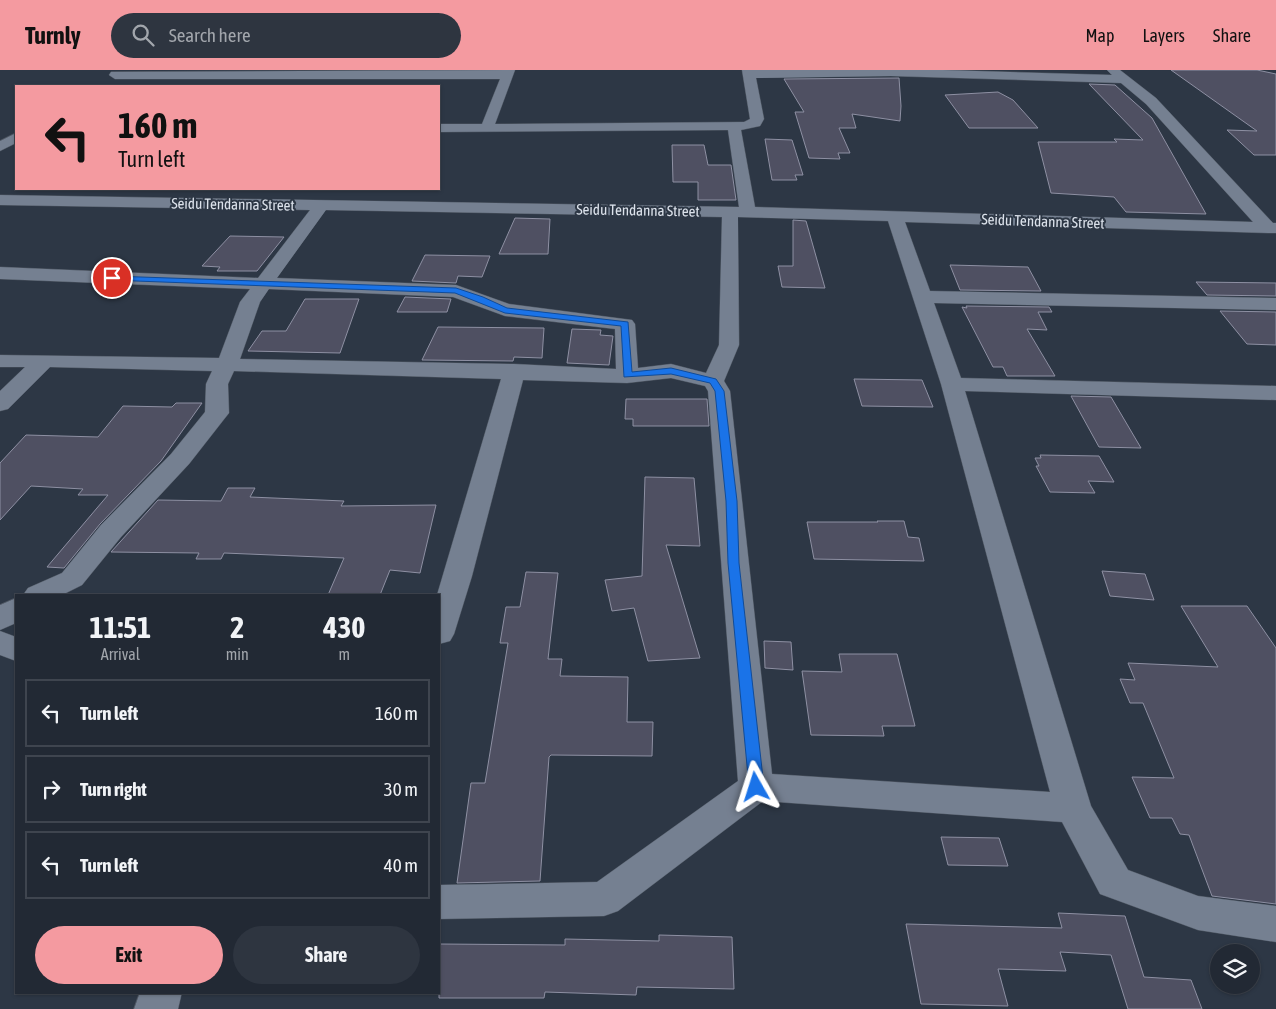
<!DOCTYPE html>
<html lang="en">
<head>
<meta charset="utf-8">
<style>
  body { margin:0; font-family:"Asap Condensed",sans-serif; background:#2e3540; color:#f1f3f6; height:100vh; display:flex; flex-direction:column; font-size:19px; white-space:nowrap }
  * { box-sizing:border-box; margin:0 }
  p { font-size:16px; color:#a2a6ac }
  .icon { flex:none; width:28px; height:28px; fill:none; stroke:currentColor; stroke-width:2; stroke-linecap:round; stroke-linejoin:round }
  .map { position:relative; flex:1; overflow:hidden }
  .details { position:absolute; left:15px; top:524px; width:425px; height:400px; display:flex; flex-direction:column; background:#222934; border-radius:0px; box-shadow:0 1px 4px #0004,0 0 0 1px #3f454f }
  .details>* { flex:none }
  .guide { position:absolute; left:15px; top:15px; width:425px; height:105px; border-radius:0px; box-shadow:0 1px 4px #0004,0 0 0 1px #3f454f; background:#f49aa0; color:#111; overflow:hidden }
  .tools { position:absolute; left:1210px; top:874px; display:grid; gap:10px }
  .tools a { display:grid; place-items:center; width:50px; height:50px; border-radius:50%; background:#222934; box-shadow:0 1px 4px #0004,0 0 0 1px #3f454f; font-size:25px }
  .pin { position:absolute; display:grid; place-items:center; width:42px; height:42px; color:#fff; margin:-21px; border:2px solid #fff; border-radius:50%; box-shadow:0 1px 5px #0007 }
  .me { position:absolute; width:55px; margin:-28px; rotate:354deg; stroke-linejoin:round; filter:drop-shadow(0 0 4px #0008) }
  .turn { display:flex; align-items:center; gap:18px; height:105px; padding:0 20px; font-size:22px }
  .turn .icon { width:65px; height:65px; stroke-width:2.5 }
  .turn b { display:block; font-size:35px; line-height:42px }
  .eta { display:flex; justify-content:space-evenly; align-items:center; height:85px; text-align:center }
  .eta b { font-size:30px; font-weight:700; line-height:35px }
  .action { display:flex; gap:10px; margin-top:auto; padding:10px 20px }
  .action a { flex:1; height:58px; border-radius:30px; background:#f49aa0; color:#111; font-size:20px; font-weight:700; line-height:58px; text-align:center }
  .action a+a { background:#2e3540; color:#f1f3f6 }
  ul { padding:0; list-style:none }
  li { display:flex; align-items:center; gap:15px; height:68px; margin:0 10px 8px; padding:0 10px; border:2px solid #3f454f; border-radius:0px }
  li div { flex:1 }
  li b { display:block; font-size:19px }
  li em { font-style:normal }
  header { display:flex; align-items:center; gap:30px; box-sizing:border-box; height:70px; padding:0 25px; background:#f49aa0; color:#111 }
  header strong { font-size:24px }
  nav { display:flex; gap:28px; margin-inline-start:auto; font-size:18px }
  .search { width:350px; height:45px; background:#2e3540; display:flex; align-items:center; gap:12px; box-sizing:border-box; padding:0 18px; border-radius:28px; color:#a2a6ac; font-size:19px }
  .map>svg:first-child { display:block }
  .building { fill:#4f5062; stroke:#8e90a3 }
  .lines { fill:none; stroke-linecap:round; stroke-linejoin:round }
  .street-casing { stroke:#4d5561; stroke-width:1 }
  .street { fill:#758091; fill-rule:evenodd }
  .route { fill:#1a73e8; stroke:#114b97 }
  .labels { text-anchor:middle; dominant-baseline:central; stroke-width:4; stroke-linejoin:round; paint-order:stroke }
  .far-street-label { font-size:15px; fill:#dce2eb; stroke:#2d3745 }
</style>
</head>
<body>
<header>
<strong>Turnly</strong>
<div class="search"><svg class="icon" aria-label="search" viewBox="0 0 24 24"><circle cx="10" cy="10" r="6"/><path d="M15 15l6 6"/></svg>Search here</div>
<nav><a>Map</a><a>Layers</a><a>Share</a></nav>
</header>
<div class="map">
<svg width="1276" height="939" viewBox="0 0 1276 939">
  <rect width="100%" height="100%" fill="#2d3745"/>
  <g class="building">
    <path d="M1171 0H1257L1276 4V85H1254L1227 60 1257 61Z"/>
    <path d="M899 8 901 36 900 51 852 44 856 58H839L850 83H838L840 89 809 88 795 42H804L784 9Z"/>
    <path d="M1089 14 1115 15 1152 48 1206 144 1126 142 1114 127 1051 123 1038 72H1117L1114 69 1143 70Z"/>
    <path d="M998 22 1013 30 1038 58H969L945 25Z"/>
    <path d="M765 69 792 70 803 105H795L797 110H772Z"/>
    <path d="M672 75H704L708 95H731L736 130H698V112H673Z"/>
    <path d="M515 148 550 149 548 184H499Z"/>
    <path d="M793 150 806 151 825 218 782 217 778 196H793Z"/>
    <path d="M230 166 284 167 257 201H217L220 197 202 196Z"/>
    <path d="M425 185 490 186 482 207 458 206 456 213 412 211Z"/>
    <path d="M950 195 1028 197 1041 221 960 220Z"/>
    <path d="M1196 212 1276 213V226L1207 225Z"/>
    <path d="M405 227 451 229 447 242H397Z"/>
    <path d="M305 229H359L340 283 248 281 262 261H286Z"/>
    <path d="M966 236 1049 237 1052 242H1038L1047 260 1027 259 1055 306H1007L1003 297H993L962 237 967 238Z"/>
    <path d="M1220 241 1276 242V275L1247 274Z"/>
    <path d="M438 257 544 258 542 288 514 287 513 291 422 290Z"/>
    <path d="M572 259 601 260 600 265 613 266 609 295 567 293Z"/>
    <path d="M854 309 922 310 933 337 862 336Z"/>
    <path d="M1071 326 1111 327 1141 378 1099 377Z"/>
    <path d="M626 329H707L709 356H633V349H625Z"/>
    <path d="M176 333H202L161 391 100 454 64 498 47 497 108 425H78L83 419 31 416 0 450V393L26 365 98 367 123 336 172 337Z"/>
    <path d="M1040 385 1099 386 1114 412 1088 411 1095 423 1050 422 1036 396H1039L1035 388H1041Z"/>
    <path d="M645 407 694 408 700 476 666 475 700 588 648 591 634 538 612 541 605 510 642 506Z"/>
    <path d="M228 418H255L250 427 344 431 341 436 436 435 420 503 390 500 380 525H328L344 488 224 483 221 489H196L199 483 111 482 158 430 221 431Z"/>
    <path d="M877 451H904L908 467 919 468 924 491 814 489 807 452H878Z"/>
    <path d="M1102 501 1145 504 1154 530 1110 526Z"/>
    <path d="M526 502 558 503 548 589H562L560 606 628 607 627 652H653L652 686 551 685 549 687 540 811 457 813 471 713H485L508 573H500L506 537H520Z"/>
    <path d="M1181 536H1247L1276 578V834L1212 826 1189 765 1180 764 1172 748H1150L1132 707 1174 708 1143 633H1130L1120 609 1135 610 1128 593 1218 597Z"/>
    <path d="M764 571 791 572 793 600 765 598Z"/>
    <path d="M839 584H897L915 656H882L884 666 811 665 802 601 842 602Z"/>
    <path d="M941 767 999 768 1008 796 948 795Z"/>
    <path d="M1058 843 1125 846 1144 907 1191 910 1202 939H1128L1111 885 1060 882 1066 901 998 899 1008 936 921 934 906 854 1062 858Z"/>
    <path d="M659 865 732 867 734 919 637 917 636 925 545 922 544 928H439V874L565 875V869L659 871Z"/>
  </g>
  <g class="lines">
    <g class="street-casing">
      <g id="street">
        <path d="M503 0H515L495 54 744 52 750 49 742 0H943L1112 5 1107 0H1120L1156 28 1273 153H1276V163H1268L905 152 930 221 1276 228V240L934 233 961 308 1276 316V330L965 321 1091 736 1128 800 1198 826 1276 836V872L1198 860 1100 824 1062 752 763 731 618 841 604 846 439 849V815L597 812 738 711 708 321 705 316 671 308 627 313 523 310 472 506 454 564 450 571 439 574 437 525 501 309 234 301 228 314 229 343 225 348 189 394 121 467 82 515 62 525H23L28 518 62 503 101 455 171 384 205 342 206 314 212 301 50 297 8 339 0 341V321L25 297H0V285L219 288 240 232 250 219 0 209V197L258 208 310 140 0 135V125L739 137 728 60 439 62V54H482L500 9H115L109 5 111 2ZM891 6 1121 13 1146 34 1253 152 755 137 741 60 760 56 764 49 756 8ZM326 140 722 147 719 275 706 303 671 294 638 298 635 254 632 250 509 234 456 215 277 208ZM738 147 888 151 941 314 1050 722 772 704 730 321 724 311 739 275ZM269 219 453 227 505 246 615 259 616 299 514 294 240 289 260 232Z"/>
        <path d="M16 63V73L0 81V71Z"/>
        <path d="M16 528V553L0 560V535Z"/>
        <path d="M0 561 16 567V591L0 585Z"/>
        <path d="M140 922H182L178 939H134Z"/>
      </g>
    </g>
    <use href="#street" class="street"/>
  </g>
  <path class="route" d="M112 206 456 218 483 227 507 238 628 252 632 302 671 298 716 309 724 321 737 431 739 493 764 717 761 721H751L749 717 728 493 726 431 715 321 710 313 671 304 624 307 621 256 505 243 455 223 109 210 108 208Z"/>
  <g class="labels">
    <g class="far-street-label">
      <text transform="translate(233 134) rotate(1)">Seidu Tendanna Street</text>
      <text transform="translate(638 140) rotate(1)">Seidu Tendanna Street</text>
      <text transform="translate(1043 151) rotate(2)">Seidu Tendanna Street</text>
    </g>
  </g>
</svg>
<div class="tools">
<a><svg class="icon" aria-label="layers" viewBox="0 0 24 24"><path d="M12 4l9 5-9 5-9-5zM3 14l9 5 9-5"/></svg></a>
</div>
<div class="pin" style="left:112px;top:208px;background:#d93025"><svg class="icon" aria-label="arrive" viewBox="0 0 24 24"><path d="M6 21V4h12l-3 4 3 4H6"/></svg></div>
<svg class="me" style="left:756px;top:717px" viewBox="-20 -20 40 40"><path d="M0-17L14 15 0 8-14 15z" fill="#1a73e8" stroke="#fff" stroke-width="4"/></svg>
<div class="guide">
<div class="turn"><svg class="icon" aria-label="left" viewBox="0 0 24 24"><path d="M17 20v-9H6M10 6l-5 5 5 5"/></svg><div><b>160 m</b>Turn left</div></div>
</div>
<section class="details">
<div class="eta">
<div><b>11:51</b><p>Arrival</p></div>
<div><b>2</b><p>min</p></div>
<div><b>430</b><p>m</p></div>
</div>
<ul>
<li><svg class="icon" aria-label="left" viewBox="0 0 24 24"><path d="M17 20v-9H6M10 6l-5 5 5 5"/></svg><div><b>Turn left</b></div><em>160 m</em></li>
<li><svg class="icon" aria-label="right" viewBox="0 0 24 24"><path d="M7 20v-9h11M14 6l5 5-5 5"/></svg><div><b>Turn right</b></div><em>30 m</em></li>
<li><svg class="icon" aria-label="left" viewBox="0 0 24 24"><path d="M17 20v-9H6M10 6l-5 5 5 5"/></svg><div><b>Turn left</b></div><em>40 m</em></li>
</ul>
<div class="action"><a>Exit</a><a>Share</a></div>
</section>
</div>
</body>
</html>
